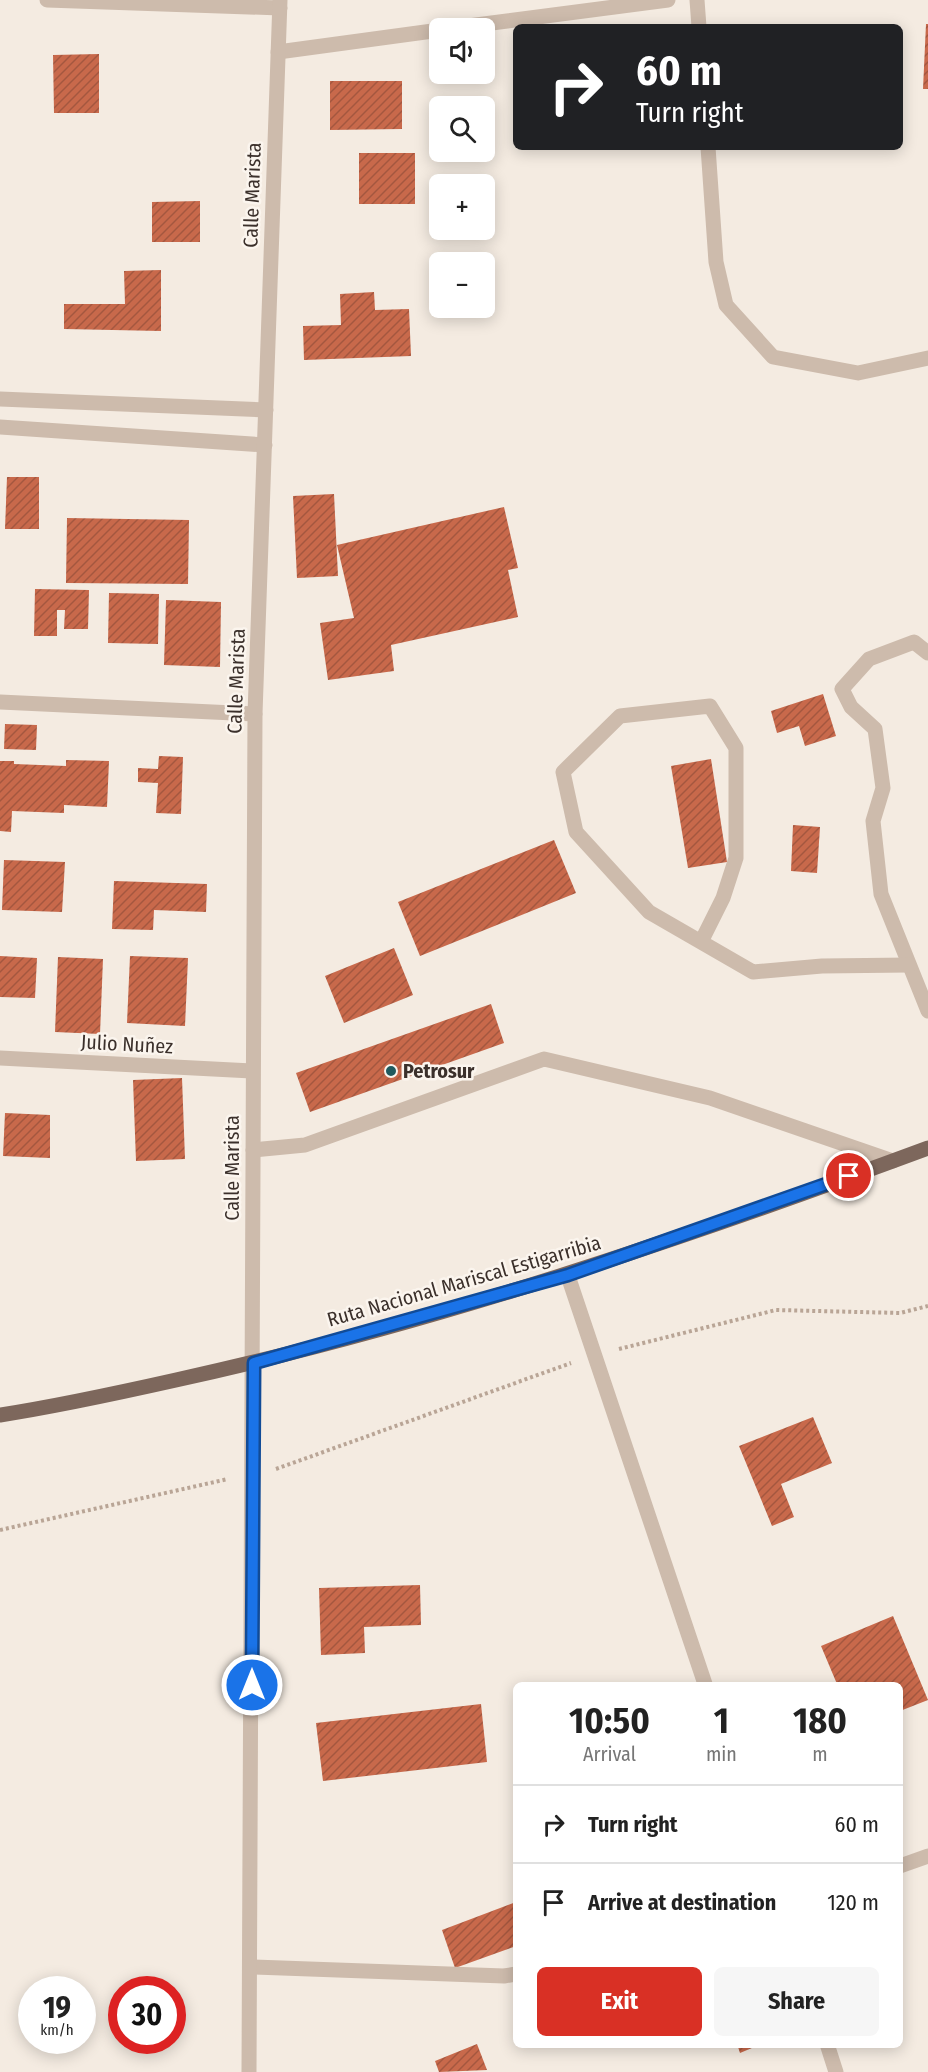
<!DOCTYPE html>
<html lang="en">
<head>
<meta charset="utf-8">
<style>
  body { margin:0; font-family:"Fira Sans Condensed",sans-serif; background:#f6f6f6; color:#222; height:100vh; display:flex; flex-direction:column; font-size:22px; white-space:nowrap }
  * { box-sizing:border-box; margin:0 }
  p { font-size:20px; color:#767676 }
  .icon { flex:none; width:33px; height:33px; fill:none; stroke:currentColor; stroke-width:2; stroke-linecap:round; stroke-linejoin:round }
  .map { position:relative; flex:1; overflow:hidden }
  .panel { position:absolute; left:513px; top:1682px; width:390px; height:366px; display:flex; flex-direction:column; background:#fff; border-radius:9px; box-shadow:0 3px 15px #0003 }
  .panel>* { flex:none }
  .hud { position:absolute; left:513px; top:24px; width:390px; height:126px; border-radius:9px; box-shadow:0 3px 15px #0003; background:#202124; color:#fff; overflow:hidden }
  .tools { position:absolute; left:429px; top:18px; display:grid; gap:12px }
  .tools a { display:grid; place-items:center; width:66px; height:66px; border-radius:9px; background:#fff; box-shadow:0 3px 15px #0003; font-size:30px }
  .speed { position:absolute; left:18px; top:1976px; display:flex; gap:12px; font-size:30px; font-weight:700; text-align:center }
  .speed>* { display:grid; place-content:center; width:78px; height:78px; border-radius:50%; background:#fff; box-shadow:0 3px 15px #0003; line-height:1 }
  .speed small { font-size:15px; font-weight:400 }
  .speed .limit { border:9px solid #d22; background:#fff; color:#111 }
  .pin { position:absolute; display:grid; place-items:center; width:51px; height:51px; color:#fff; margin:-26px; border:3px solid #fff; border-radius:50%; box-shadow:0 2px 6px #0007 }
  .me { position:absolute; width:66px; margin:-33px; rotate:0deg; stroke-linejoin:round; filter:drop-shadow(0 0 4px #0008) }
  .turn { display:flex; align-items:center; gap:21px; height:126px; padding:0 24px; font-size:27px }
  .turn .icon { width:78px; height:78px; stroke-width:2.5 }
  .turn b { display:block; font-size:42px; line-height:51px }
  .eta { display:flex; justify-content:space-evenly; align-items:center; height:102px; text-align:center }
  .eta b { font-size:36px; font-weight:700; line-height:42px }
  .primary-button { display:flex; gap:12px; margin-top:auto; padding:12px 24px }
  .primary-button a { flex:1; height:69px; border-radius:9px; background:#d93025; color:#fff; font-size:24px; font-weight:700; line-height:69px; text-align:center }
  .primary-button a+a { background:#f6f6f6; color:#222 }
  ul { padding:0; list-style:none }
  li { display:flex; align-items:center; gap:18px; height:78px; padding:0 24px; border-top:2px solid #e0e0e0 }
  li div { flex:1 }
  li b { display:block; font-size:22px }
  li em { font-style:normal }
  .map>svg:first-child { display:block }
  .building { fill:url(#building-hatch) }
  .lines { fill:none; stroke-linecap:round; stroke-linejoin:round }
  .path { stroke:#b9a596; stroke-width:4; stroke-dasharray:3 3; stroke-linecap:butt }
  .lane { stroke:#cdbbac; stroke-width:15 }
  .street { stroke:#cdbbac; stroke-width:15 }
  .primary { stroke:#7d675c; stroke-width:15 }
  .route-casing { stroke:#114b97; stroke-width:15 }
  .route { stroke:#1a73e8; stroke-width:10 }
  .poi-dot { fill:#1f5a5e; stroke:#fbf5ee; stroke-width:2 }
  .labels { text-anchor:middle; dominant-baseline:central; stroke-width:5; stroke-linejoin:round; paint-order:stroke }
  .street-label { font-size:20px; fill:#3b302b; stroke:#fbf5ee }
  .poi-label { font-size:20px; font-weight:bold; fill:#3b302b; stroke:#fbf5ee; text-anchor:start }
</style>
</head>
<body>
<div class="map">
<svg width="928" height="2072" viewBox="0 0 928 2072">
  <defs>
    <pattern id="building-hatch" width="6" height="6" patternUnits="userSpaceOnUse" patternTransform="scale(1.5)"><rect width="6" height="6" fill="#c8694b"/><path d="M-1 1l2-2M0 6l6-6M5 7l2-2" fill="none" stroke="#a4573f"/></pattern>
  </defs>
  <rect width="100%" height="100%" fill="#f4ebe1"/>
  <g class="building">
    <path d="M926 24H928V89H923Z"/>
    <path d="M99 54V113H54L53 55Z"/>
    <path d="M330 81H402V129L330 130Z"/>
    <rect x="359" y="153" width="56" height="51"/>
    <path d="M200 201V242H152V202Z"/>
    <path d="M161 270V331L64 329V304H125L124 271Z"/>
    <path d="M374 292 375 310 409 309 411 356 304 360 303 326 341 325 340 294Z"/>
    <path d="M7 477H39V529H5Z"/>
    <path d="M334 494 338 576 297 578 293 496Z"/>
    <path d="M504 507 518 568 508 570 518 617 391 645 394 671 328 680 320 623 354 618 337 545Z"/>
    <path d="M67 518 189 520 188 584 66 583Z"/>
    <path d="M35 589 89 590 88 629H64L65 610H57V636H34Z"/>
    <path d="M109 593 159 594 158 644 108 643Z"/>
    <path d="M166 600 221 602 220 667 164 665Z"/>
    <path d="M823 694 836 736 805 746 799 726 777 733 771 711Z"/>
    <path d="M5 724 37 725 36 750 4 749Z"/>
    <path d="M159 756 183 757 181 814 156 813 158 783 138 782V768L158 769Z"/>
    <path d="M711 759 727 862 688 868 671 766Z"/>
    <path d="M66 760 109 761 107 807 64 805V813L12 811 11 832 0 831V761H14V764L66 766Z"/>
    <path d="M793 825 820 827 817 873 791 871Z"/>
    <path d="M554 840 576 893 420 956 398 902Z"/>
    <path d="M4 860 65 862 62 912 2 910Z"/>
    <path d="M114 881 207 884 206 912 154 910 153 930 112 929Z"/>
    <path d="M394 948 413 995 344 1023 325 976Z"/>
    <path d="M0 956 37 958 35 998 0 997Z"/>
    <path d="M130 956 188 958 185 1026 127 1023Z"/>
    <path d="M58 957 103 959 100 1034 55 1032Z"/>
    <path d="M491 1004 504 1043 310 1112 296 1073Z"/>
    <path d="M182 1078 185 1159 136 1161 133 1080Z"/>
    <path d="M5 1113 50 1115V1158L3 1156Z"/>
    <path d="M813 1417 832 1463 781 1484 794 1517 772 1526 739 1446Z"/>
    <path d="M420 1585 421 1625 364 1627 365 1653 321 1655 319 1588Z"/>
    <path d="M893 1616 928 1700 900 1711V1684H837L821 1646Z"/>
    <path d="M481 1704 487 1762 323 1781 316 1723Z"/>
    <path d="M516 1902V1946L455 1968 442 1930Z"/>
    <path d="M477 2044 487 2070 439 2072 435 2061Z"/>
    <path d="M737 2044H759V2045L740 2053Z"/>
  </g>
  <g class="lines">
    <g class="path">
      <path d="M619 1349 776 1310 900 1313 928 1306"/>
      <path d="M276 1469 571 1363"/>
      <path d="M0 1530 228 1479"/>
    </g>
    <g class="lane">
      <path d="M697 0 699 27"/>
      <path d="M708 147 716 262 726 305 773 357 858 373 928 358"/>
      <path d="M928 653 914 642 869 659 842 689 851 707 875 729 883 788 873 821 881 894 928 1011"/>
      <path d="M701 942 723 898 736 858V748L710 706 620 716 563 772 576 832 649 912 753 972 822 966 909 965"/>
      <path d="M253 1150 305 1145 544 1059 710 1098 893 1161"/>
    </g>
    <g class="street">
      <path d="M47 0 280 8"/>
      <path d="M453 28 668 0"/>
      <path d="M278 52 440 30"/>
      <path d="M0 399 266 410"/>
      <path d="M0 427 265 445"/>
      <path d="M0 702 255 714"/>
      <path d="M0 1058 252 1071"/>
      <path d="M568 1276 705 1684"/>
      <path d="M900 1866 928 1856"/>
      <path d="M251 1967 504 1976 516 1974"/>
      <path d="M827 2044 836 2072"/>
      <path d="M249 2072 255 714 280 0"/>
    </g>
    <path class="primary" d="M0 1415C59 1406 118 1393 176 1380 433 1324 682 1239 928 1148"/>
  </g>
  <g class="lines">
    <g class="route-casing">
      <path id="route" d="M252 1685 254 1363 568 1275 849 1176"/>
    </g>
    <use href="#route" class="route"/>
  </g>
  <circle class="poi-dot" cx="391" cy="1071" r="6"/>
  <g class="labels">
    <g class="street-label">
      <text transform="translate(252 195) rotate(-88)">Calle Marista</text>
      <text transform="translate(236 681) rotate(-88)">Calle Marista</text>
      <text transform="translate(127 1044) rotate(3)">Julio Nuñez</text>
      <text transform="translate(232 1168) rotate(-90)">Calle Marista</text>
      <text transform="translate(464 1281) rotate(-16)">Ruta Nacional Mariscal Estigarribia</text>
    </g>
    <g class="poi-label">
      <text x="403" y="1071">Petrosur</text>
    </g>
  </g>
</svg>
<div class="tools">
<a><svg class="icon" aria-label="sound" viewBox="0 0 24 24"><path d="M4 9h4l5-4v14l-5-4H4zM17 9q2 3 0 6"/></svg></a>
<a><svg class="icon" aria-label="search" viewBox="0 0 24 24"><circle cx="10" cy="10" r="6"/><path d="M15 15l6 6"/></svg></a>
<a>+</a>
<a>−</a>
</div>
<div class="speed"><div>19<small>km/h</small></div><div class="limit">30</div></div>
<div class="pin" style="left:849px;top:1176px;background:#d93025"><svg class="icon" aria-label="arrive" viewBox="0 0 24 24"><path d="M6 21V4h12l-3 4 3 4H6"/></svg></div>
<svg class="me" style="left:252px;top:1685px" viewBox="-20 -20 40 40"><circle r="17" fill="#1a73e8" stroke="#fff" stroke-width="3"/><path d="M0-11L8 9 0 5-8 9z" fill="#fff"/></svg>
<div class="hud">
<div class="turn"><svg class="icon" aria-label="right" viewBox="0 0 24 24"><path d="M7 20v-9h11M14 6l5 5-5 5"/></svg><div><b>60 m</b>Turn right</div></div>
</div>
<section class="panel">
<div class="eta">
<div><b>10:50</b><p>Arrival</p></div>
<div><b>1</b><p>min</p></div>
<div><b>180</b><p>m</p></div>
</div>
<ul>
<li><svg class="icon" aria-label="right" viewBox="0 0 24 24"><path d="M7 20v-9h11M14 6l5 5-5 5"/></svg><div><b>Turn right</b></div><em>60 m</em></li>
<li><svg class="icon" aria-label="arrive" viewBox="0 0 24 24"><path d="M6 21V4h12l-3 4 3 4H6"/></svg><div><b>Arrive at destination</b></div><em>120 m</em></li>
</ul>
<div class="primary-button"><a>Exit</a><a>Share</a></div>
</section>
</div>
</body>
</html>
